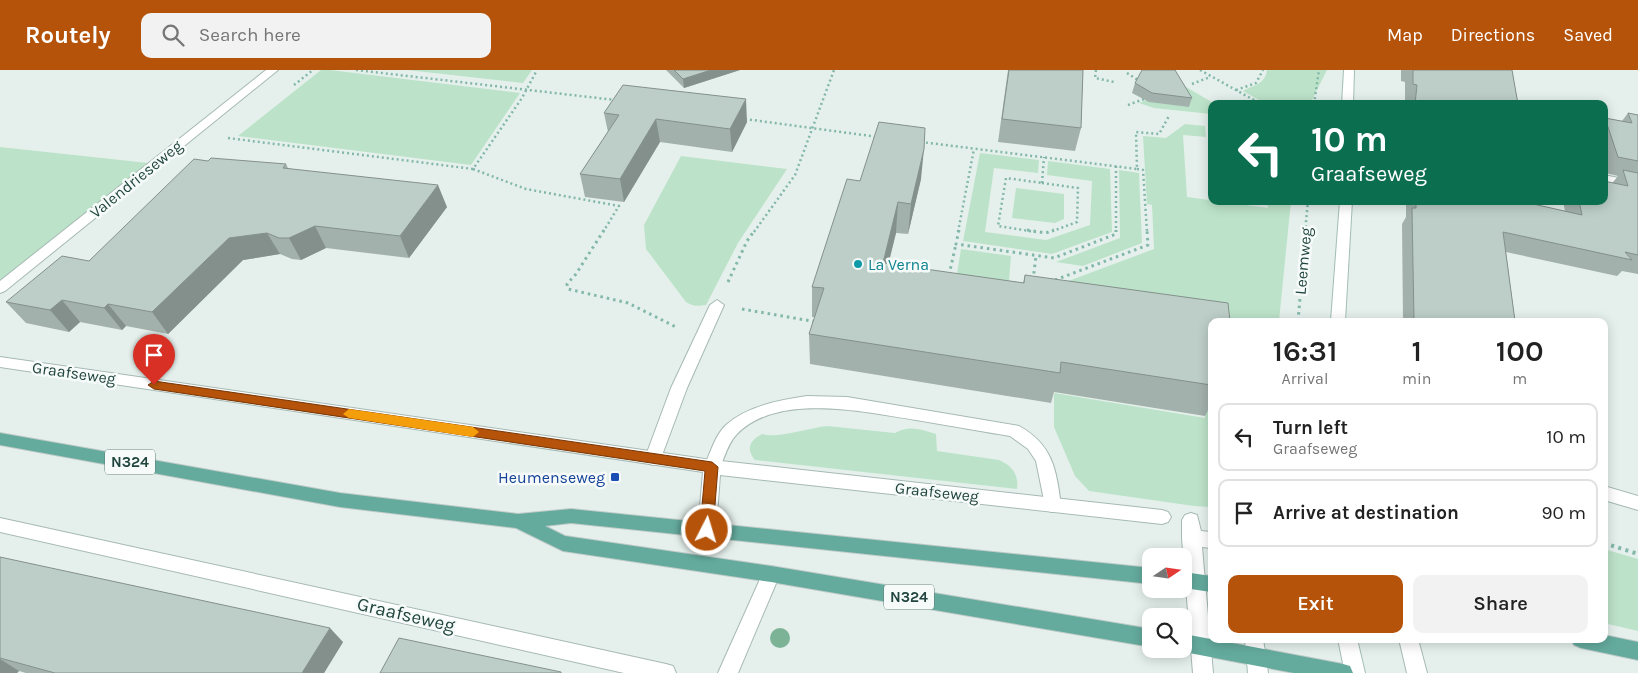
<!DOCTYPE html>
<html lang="en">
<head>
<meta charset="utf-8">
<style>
  body { margin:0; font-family:Karla,sans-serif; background:#f2f2f2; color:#222; height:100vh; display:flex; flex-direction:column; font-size:19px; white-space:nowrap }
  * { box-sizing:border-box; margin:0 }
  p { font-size:16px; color:#767676 }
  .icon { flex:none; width:28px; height:28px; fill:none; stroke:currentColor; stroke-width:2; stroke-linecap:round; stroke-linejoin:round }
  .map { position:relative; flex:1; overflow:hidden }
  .panel { position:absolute; left:1208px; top:248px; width:400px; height:325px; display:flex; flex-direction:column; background:#fff; border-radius:10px; box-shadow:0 2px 12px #0003 }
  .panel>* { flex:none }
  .hud { position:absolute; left:1208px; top:30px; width:400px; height:105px; border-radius:10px; box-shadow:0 2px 12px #0003; background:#0b6e4f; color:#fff; overflow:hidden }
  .needle { width:32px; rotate:77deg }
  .fabs { position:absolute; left:1142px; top:478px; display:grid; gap:10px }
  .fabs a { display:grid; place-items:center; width:50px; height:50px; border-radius:10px; background:#fff; box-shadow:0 2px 12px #0003; font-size:25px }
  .pin { position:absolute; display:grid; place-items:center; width:42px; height:42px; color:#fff; margin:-51px -21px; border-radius:50% 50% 50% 0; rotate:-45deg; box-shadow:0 0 5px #0007 }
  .pin .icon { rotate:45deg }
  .me { position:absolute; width:55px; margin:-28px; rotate:5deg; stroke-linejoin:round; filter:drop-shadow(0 0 4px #0008) }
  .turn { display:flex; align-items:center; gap:18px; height:105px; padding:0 20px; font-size:22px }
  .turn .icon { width:65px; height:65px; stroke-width:2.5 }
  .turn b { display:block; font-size:35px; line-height:42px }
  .eta { display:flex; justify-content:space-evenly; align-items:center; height:85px; text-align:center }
  .eta b { font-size:30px; font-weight:600; line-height:35px }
  .primary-button { display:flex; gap:10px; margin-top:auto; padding:10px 20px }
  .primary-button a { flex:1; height:58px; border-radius:10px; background:#b45309; color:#fff; font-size:20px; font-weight:600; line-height:58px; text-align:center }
  .primary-button a+a { background:#f2f2f2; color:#222 }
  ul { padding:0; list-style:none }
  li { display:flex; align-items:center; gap:15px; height:68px; margin:0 10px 8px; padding:0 10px; border:2px solid #e0e0e0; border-radius:10px }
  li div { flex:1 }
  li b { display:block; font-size:19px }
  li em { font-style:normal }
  header { display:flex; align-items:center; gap:30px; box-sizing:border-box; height:70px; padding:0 25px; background:#b45309; color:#fff }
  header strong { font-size:24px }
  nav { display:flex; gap:28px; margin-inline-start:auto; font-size:18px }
  .search { width:350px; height:45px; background:#f2f2f2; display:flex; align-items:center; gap:12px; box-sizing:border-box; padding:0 18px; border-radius:10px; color:#767676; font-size:19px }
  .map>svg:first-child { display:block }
  .green { fill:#bce3c9 }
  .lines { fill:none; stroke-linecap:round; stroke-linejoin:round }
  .lane-casing { stroke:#a6b9b4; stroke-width:2 }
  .street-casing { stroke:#a6b9b4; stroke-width:2 }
  .secondary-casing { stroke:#a2bdb6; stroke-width:2 }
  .primary-casing { stroke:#c1cbc9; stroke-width:2 }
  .path-far2 { stroke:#82b7aa; stroke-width:2.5; stroke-dasharray:2 3; stroke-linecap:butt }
  .path-far1 { stroke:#82b7aa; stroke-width:3; stroke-dasharray:2.5 4; stroke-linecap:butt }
  .path { stroke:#82b7aa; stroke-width:4; stroke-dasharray:3 4.5; stroke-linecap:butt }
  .lane { fill:#fff; fill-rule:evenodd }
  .street { fill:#fff; fill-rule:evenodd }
  .secondary { fill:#fff; fill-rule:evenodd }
  .primary { fill:#64ab9d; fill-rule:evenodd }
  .tree { fill:#7cb396 }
  .wall { fill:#a3b1ac }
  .shaded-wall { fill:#84908c }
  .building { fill:#bdcec8; stroke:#84908c }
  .route { fill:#b45309; stroke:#753606 }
  .slow { fill:#f59e0b }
  .culture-dot { fill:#0f9aa8; stroke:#f6fbf9; stroke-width:2 }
  .transit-dot { fill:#1a4fb4; stroke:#f6fbf9; stroke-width:2 }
  .labels { text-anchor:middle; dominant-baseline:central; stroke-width:5; stroke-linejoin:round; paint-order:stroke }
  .shield { fill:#f6fbf9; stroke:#617c76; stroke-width:1 }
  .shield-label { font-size:15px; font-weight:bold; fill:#21453e }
  .street-label { font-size:16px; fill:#21453e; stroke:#f6fbf9 }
  .culture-label { font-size:16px; fill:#0d838f; stroke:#f6fbf9; text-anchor:start }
  .transit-label { font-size:16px; fill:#164399; stroke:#f6fbf9; text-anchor:end }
  .near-street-label { font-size:19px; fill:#21453e; stroke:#f6fbf9 }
</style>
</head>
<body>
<header>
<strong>Routely</strong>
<div class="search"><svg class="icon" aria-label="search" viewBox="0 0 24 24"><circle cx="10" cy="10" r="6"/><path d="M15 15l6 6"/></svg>Search here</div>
<nav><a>Map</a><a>Directions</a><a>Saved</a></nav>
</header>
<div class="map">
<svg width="1638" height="603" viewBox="0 0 1638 603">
  <rect width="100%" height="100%" fill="#e5f0ec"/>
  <g class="green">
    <path d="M321 0H330L520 23 471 95 238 66Z"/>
    <path d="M407 0H532L523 13Z"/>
    <path d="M1267 0H1327L1310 34H1266L1243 21C1253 15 1265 15 1267 0Z"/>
    <path d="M1181 14 1215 34H1211V44L1154 38 1139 33 1146 30 1167 34Z"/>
    <path d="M1185 54 1205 56 1206 67 1183 65 1187 127 1268 138 1267 131H1291L1279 251H1211L1055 216 1154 179 1152 135 1147 134 1143 66 1166 68Z"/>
    <path d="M0 77 148 93 0 211Z"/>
    <path d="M980 83 1039 90 1038 103 994 98 985 162 1046 170 1090 155 1092 111 1047 105 1048 91 1110 99 1112 162 1052 184 963 171Z"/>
    <path d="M681 86 787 99 738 173 706 235C698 236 694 237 686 232L646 179 644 155Z"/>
    <path d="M1119 100 1139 103 1142 173 1083 196 1056 192 1120 168Z"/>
    <path d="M1016 118 1064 124V149L1055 153 1012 148Z"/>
    <path d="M961 179 1011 186 1009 211 957 204Z"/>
    <path d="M1054 323 1205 348V329L1211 330V437L1194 436 1089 421 1075 406 1054 357Z"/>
    <path d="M827 356 895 363C909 355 921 359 936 364L937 381 999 390C1012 396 1019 404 1017 419L755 390C746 379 749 371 762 364 777 369 808 358 827 356Z"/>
    <path d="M1604 479 1638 489V561L1604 553Z"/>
  </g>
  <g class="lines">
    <g class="lane-casing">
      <g id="lane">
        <path d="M717 230 724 235 687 318 661 388 659 393 653 395 647 393 645 388 671 318 710 235Z"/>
        <path d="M807 326 847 327 1019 356C1053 375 1056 399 1061 435L1058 440 1052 442 1046 440 1036 391 1028 379 1010 366C978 361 947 355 916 350 865 342 778 322 737 364 727 374 724 390 718 402L712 404 706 402 704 397C710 384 715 365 726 355 747 336 780 330 807 326Z"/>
      </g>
    </g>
    <g class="street-casing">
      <g id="street">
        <path d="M266 0H278L5 221 0 223V211Z"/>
        <path d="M1604 105 1638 112V120L1604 113Z"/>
        <path d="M0 287 712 390 1162 440 1168 442 1171 447 1168 452 1162 454 720 405 716 459 713 464 707 466 701 464 698 459 703 402 0 297Z"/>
        <path d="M1604 416 1638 426V440L1604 430Z"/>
        <path d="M1191 443 1197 445 1201 461 1211 462V478L1202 477 1213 603H1193L1182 468V450L1185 445Z"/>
        <path d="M0 448 666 594 673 596 676 603H624L0 462Z"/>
        <path d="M771 496 777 498 780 504 738 603H718L765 498Z"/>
        <path d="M1399 569H1418L1427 603H1407Z"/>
      </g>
    </g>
    <g class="secondary-casing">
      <g id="secondary">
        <path d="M1344 0H1354L1353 34H1342Z"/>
        <path d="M1340 131H1352L1345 251H1331Z"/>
        <path d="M1245 569H1263L1268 603H1248Z"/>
        <path d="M1338 569H1357L1365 603H1345Z"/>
      </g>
    </g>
    <g class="primary-casing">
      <g id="primary">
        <path d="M0 363 340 423 518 444 571 439 1151 498V514L571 453 545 456 565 466 771 496 1151 559V577L771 512 563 481 516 458 340 437 0 375Z"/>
        <path d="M1184 502 1211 506V522L1184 518Z"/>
        <path d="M1184 564 1343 594 1350 596 1353 603H1294L1184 582 1177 579H1184Z"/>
        <path d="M1604 565 1638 572V590L1581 578 1574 575 1571 569H1604Z"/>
      </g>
    </g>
    <g class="path-far2">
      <path d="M356 0 615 30"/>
      <path d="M1096 0 1095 8 1114 12"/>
      <path d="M1200 0 1261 34"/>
      <path d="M1127 3 1141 12"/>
      <path d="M1192 14 1210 7"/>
      <path d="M294 15 313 0"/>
      <path d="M1236 20 1256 13 1263 0"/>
      <path d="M1314 34 1319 0"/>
      <path d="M1128 35 1144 29"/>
      <path d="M745 49 878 67"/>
      <path d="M228 68 473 99 522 28 537 0"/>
      <path d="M921 72 1137 99 1136 62 1159 64 1169 46"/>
      <path d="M1116 96V162"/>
      <path d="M473 99 526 119 619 136 603 162"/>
      <path d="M1137 99 1143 100 1147 162"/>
      <path d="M1042 113 1078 118 1077 152 1050 162"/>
      <path d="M1042 113 1044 87"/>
      <path d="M754 162 795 105 834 0"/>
      <path d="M958 162 974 79"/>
      <path d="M1036 162 998 156 1006 108 1042 113"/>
      <path d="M1305 162 1308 131"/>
    </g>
    <g class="path-far1">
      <path d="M604 160 576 204 567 214 568 219 628 233 676 257"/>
      <path d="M959 160 956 174 1054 188 1116 164V160"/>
      <path d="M1027 160 1046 163 1054 160"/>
      <path d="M949 205 956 174"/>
      <path d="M1033 210 1036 186"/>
      <path d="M1055 210 1148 175 1147 160"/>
      <path d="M728 212 747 171 755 160"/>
      <path d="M742 239 817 252"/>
      <path d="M1298 251 1306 160"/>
    </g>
    <path class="path" d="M1604 473 1638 484"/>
    <use href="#lane" class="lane"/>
    <use href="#street" class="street"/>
    <use href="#secondary" class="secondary"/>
    <use href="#primary" class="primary"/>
  </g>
  <circle class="tree" cx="780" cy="568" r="10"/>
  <g class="wall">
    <path d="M666 0H740L684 18Z"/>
    <path d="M1008 0H1083L1081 58 1075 81 998 72Z"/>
    <path d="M1401 0H1512L1518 34H1408V31L1405 30V12L1401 11Z"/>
    <path d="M1135 13 1192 28 1189 37 1149 32 1132 23Z"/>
    <path d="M604 43 747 52 732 82 660 72 624 132 585 127 580 104 608 62Z"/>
    <path d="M1628 43 1638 45V204L1622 201 1617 206 1506 182 1515 251H1403L1402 154 1406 147V131H1520L1565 141 1563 131H1604L1613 112 1618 106 1606 103 1604 97V50L1605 48 1622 51Z"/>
    <path d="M208 91 286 94 288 98 447 137 409 188 326 178 301 190 292 189 280 184 243 190 168 264 126 256 122 260 80 252 69 262 26 253 6 232 89 191Z"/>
    <path d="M921 109 908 164 896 163 888 194 1023 213 1025 205 1211 251V334L1205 346 1054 322 1051 333 810 294 809 264 815 247H812V217L860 111Z"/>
    <path d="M0 487 343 572 324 603H26L19 601 17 603H0Z"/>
  </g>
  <g class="shaded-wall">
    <path d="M711 0H740L684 18 683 9Z"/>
    <path d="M746 29 747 52 732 82 730 59Z"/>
    <path d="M656 49 660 72 624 132 620 109Z"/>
    <path d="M924 79 921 109 908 164 911 134Z"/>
    <path d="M438 115 447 137 409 188 400 166Z"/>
    <path d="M898 132 896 163 881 224 883 193Z"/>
    <path d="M315 156 326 178 301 190 289 168Z"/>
    <path d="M267 163 280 184 243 190 168 264 152 242 229 168Z"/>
    <path d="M62 230 80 252 69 262 50 240Z"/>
    <path d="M108 234 126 256 122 260 104 238Z"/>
    <path d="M330 558 343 572 324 603H302Z"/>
    <path d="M0 589 19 601 17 603H0Z"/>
  </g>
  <g class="building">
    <path d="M674 0H711L683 9Z"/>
    <path d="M1009 0H1083L1081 58 1002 49Z"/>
    <path d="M1142 0H1175L1192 28 1152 23 1135 13Z"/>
    <path d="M1413 0H1512L1518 34H1415L1417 15 1413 14Z"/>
    <path d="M623 15 746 29 730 59 656 49 620 109 580 104 619 45 604 43Z"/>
    <path d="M1628 43 1638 45V91L1618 87 1605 48 1632 53Z"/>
    <path d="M879 52 925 58 924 79 911 134 898 132 883 193 1024 213 1025 205 1228 233 1230 251H1211V315L1061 292 1060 303 809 264 824 218 812 217 847 109 860 111Z"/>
    <path d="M211 88 286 94 283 98 438 115 400 166 315 156 289 168H279L267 163 229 168 152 242 108 234 104 238 62 230 50 240 6 232 62 186 89 191 194 89 208 91Z"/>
    <path d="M1623 100 1638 103V185L1625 182 1632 190 1503 162 1515 251H1414L1412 138H1416V131H1520L1582 145 1579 131H1604V111L1628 116Z"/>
    <path d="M0 487 330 558 302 603H55L0 588Z"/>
    <path d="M399 568 561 602V603H380Z"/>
  </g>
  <path class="route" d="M154 311 712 392 718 397 713 460 711 464H702L700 460 705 401 154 319 148 315Z"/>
  <path class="slow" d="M349 339 473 357 479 362 473 367 349 348 343 344Z"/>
  <circle class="culture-dot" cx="858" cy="194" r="5"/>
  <rect class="transit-dot" x="610" y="402" width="10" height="10" rx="2.5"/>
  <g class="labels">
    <g class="shield">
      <rect x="105" y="379.5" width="50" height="25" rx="4"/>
      <rect x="884" y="514.5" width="50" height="25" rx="4"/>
    </g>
    <g class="shield-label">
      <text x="130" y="392">N324</text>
      <text x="909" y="527">N324</text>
    </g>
    <g class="street-label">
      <text transform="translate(136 109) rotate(-39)">Valendrieseweg</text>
      <text transform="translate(1303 191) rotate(-85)">Leemweg</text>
      <text transform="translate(74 303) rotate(8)">Graafseweg</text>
      <text transform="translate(937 422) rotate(6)">Graafseweg</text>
    </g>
    <g class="culture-label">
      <text x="868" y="194">La Verna</text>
    </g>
    <g class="transit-label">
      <text x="605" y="407">Heumenseweg</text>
    </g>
    <g class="near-street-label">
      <text transform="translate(406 545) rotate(13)">Graafseweg</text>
    </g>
  </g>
</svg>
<div class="fabs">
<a><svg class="needle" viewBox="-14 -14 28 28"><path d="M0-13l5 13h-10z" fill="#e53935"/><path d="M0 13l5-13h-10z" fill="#767676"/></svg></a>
<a><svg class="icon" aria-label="search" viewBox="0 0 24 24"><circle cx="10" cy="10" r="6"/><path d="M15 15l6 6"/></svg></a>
</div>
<div class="pin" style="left:154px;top:315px;background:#d93025"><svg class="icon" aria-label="arrive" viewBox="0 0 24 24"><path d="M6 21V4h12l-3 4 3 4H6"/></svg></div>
<svg class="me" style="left:707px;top:460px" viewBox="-20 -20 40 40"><circle r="17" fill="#b45309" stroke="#fff" stroke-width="3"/><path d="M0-11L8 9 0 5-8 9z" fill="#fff"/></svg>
<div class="hud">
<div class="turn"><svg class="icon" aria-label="left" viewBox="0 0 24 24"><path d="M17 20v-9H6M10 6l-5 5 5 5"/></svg><div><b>10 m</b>Graafseweg</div></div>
</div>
<section class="panel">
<div class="eta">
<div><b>16:31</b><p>Arrival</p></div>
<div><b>1</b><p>min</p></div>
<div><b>100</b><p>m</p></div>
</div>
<ul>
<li><svg class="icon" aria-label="left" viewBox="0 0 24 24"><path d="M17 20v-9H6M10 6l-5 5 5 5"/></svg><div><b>Turn left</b><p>Graafseweg</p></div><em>10 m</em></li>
<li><svg class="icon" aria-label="arrive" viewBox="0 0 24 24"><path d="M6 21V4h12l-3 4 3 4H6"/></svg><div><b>Arrive at destination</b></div><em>90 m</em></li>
</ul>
<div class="primary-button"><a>Exit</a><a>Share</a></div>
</section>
</div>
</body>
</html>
